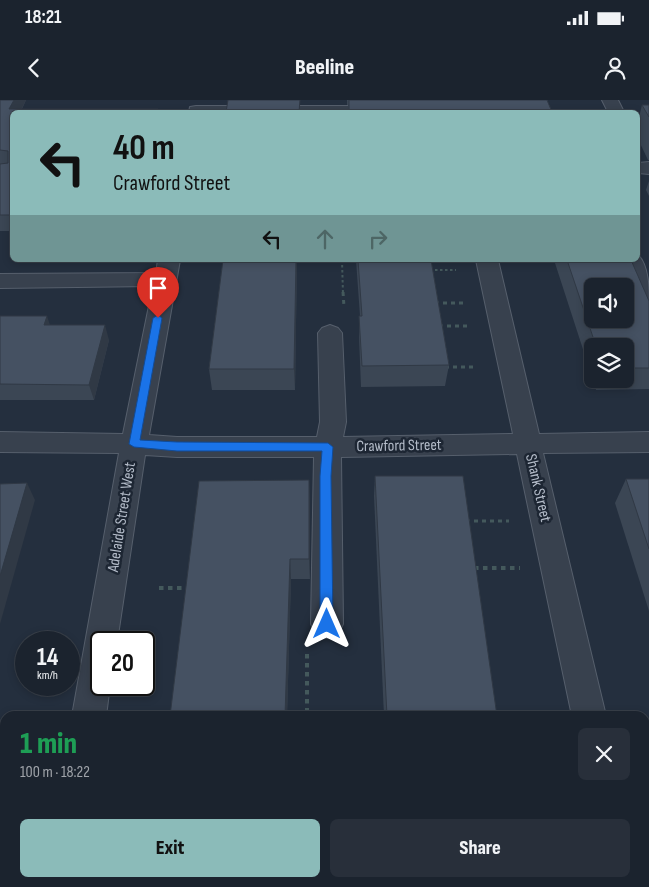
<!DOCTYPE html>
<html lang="en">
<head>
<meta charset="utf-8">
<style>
  body { margin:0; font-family:"Sofia Sans Condensed",sans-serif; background:#282f3a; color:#f1f3f6; height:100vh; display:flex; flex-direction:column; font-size:19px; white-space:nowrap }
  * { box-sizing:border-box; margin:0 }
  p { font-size:16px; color:#a0a4aa }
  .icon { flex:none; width:28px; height:28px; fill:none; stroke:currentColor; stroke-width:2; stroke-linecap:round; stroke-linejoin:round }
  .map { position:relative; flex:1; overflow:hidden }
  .details { position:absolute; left:0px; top:611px; width:650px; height:176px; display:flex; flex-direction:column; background:#1b232e; border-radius:15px 15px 0 0; box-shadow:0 2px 8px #0003,0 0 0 1px #39404a }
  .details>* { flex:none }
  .guide { position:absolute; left:10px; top:10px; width:630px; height:152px; border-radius:8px; box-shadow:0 2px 8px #0003,0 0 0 1px #39404a; background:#8bbbb9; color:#111; overflow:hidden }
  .fabs { position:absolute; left:584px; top:178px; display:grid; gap:10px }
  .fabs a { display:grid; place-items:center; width:50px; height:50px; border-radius:8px; background:#1b232e; box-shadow:0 2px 8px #0003,0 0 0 1px #39404a; font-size:25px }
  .speed { position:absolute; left:15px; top:531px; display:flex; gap:10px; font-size:25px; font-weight:700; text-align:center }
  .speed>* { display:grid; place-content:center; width:65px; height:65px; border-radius:50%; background:#1b232e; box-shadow:0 2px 8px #0003,0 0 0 1px #39404a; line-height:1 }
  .speed small { font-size:12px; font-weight:400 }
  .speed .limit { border:2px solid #111; border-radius:8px; background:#fff; color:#111 }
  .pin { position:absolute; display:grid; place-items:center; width:42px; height:42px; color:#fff; margin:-51px -21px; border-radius:50% 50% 50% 0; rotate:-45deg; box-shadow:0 0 5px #0007 }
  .pin .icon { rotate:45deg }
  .me { position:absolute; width:55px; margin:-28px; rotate:0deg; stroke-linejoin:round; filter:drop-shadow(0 0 4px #0008) }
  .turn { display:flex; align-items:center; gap:18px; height:105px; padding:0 20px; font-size:22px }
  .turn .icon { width:65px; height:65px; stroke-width:2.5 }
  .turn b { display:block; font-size:35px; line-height:42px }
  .lanes { display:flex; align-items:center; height:48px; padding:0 20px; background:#0003; justify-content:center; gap:25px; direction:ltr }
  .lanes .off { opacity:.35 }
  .round { display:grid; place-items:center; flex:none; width:52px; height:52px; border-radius:8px; background:#282f3a }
  .head { display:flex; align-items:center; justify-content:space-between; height:85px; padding:0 20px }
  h1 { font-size:30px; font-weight:800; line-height:38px; color:#1e9e55 }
  .primary-button { display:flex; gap:10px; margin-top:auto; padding:10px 20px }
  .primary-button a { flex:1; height:58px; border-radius:8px; background:#8bbbb9; color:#111; font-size:20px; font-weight:800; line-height:58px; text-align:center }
  .primary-button a+a { background:#282f3a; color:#f1f3f6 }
  .status { display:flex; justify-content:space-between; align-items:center; height:35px; padding:0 25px; background:#1b232e; direction:ltr }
  .status svg { height:14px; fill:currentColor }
  header { display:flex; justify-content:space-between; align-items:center; height:65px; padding:0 20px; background:#1b232e; font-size:22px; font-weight:800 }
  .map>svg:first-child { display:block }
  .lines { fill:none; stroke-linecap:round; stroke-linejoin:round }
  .minor-casing { stroke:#565f6c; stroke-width:2 }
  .path-far2 { stroke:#44595c; stroke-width:2; stroke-dasharray:2.5 2.5; stroke-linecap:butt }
  .path-far1 { stroke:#44595c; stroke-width:3; stroke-dasharray:4 4; stroke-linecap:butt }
  .path { stroke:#44595c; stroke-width:4; stroke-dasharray:4.5 4.5; stroke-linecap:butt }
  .minor { fill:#38414e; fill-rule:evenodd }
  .wall { fill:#3b4654 }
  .shaded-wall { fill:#303945 }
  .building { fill:#455162; stroke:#303945; fill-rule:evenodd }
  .route { fill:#1a73e8; stroke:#114b97 }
  .labels { text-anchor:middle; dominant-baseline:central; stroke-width:5; stroke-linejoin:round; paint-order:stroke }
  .street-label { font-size:16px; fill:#b4bcc9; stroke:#1d2633 }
</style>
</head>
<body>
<div class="status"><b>18:21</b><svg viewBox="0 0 49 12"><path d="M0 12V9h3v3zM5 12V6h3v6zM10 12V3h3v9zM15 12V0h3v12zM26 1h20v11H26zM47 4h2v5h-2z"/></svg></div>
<header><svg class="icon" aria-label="back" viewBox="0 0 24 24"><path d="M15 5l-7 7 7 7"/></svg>Beeline<svg class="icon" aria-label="person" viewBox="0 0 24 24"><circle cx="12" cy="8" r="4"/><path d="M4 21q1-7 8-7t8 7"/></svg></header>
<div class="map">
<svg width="649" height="787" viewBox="0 0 649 787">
  <rect width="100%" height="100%" fill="#242f3e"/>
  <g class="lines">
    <g class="minor-casing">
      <g id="minor">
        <path d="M602 0H618L624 12H608Z"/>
        <path d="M196 6H385L391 7 393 11 189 12 190 7Z"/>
        <path d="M649 62V74L638 73V63Z"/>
        <path d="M638 155C649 166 649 189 649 206L641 204 638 199 621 160H638Z"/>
        <path d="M158 160H180L149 335 177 337H317L320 322 318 233 322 228 330 225 338 228 342 233 346 322 343 337 513 334 476 160H498L539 334 649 332V352L543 353 606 616H572L517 354 341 357 343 524 338 534 327 538 316 534 311 524 314 357H177L145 355 117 542H101V585H110L106 616H72L119 353 0 352V332L123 334 153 186 0 188V174L156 173Z"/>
        <path d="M645 779 647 787H609L608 782H645Z"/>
        <path d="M43 782H81L80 787H42Z"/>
      </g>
    </g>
    <g class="path-far2">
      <path d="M342 160 343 194"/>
      <path d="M430 170H456"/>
    </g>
    <g class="path-far1">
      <path d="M343 192 344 207"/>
      <path d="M435 203H464"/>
      <path d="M439 226H468"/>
      <path d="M445 267H477"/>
      <path d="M466 421H509"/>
    </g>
    <g class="path">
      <path d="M474 468H520"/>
      <path d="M159 488H189"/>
      <path d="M307 554V616"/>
      <path d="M305 782V787"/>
    </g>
    <use href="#minor" class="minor"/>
  </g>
  <g class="wall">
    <path d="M0 0H26L22 9H158V12H12V131H0Z"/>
    <path d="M347 0H547L552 12H348V5H347Z"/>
    <path d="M642 5H649V60H648L638 39V21Z"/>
    <path d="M649 81V96L646 90Z"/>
    <path d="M223 160H297L295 290H212L209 269Z"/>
    <path d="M356 160H431L449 265 445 286 361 287 359 237 360 216Z"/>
    <path d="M554 160H631L649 201V289L596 290 593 279H625V246H592V277Z"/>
    <path d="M0 216 50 225 109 240 94 300H0Z"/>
    <path d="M375 376 497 616H384L374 396Z"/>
    <path d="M626 379H649V511L615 403Z"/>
    <path d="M309 380 310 479H291L287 616H170Z"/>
    <path d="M392 782H521V786L392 787Z"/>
  </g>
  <g class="shaded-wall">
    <path d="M14 0H26L20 12 9 9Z"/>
    <path d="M296 160H297L295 290 294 269Z"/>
    <path d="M47 216 52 231 44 225Z"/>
    <path d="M105 225 109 240 94 300 89 285Z"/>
    <path d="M309 380 310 401V479L309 459Z"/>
    <path d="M27 383 35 400 0 524V476Z"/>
    <path d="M290 459 291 479 287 616H285Z"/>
    <rect x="280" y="782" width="2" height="5"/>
  </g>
  <g class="building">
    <path d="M0 0H14L9 9H158L157 12H12V115H0V64L8 63V51L0 50Z"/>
    <path d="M228 0H300L299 12H226Z"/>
    <path d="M349 0H547L552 12H349Z"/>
    <path d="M642 5H649V17Z"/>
    <path d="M223 160H296L294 269H209Z"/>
    <path d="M358 160H431L449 265 362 266 359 216H362Z"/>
    <path d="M567 160H631L649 201V268H625V246H596ZM592 186H625V219H592Z"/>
    <path d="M0 216H47L44 225H105L89 285 0 284Z"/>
    <path d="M375 376H463L497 616H387Z"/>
    <path d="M626 379H649V449Z"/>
    <path d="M309 380V459H290L285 616H170L199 381Z"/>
    <path d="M27 383 0 476V384Z"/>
    <rect x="149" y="782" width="131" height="5"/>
    <path d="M396 782H521V786H525V787H336H396Z"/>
  </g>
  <path class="route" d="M158 215 162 218 140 340 177 342 328 343 333 347 331 376 333 524 331 528 327 530 322 528 320 524V376L322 351H177L134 347 129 344 153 218Z"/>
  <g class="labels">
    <g class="street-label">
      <text transform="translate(399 346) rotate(-1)">Crawford Street</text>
      <text transform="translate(538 388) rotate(77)">Shank Street</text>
      <text transform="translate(122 417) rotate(-81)">Adelaide Street West</text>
    </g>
  </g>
</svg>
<div class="fabs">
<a><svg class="icon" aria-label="sound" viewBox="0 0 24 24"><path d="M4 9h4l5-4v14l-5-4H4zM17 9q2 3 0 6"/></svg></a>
<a><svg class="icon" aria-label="layers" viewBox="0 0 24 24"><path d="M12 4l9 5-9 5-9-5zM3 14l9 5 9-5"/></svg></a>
</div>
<div class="speed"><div>14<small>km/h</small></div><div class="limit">20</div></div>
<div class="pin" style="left:158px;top:218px;background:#d93025"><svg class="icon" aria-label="arrive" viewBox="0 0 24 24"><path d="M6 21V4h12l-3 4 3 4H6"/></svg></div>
<svg class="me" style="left:327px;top:524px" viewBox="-20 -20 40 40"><path d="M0-17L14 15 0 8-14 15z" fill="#1a73e8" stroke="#fff" stroke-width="4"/></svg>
<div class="guide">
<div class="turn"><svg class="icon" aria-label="left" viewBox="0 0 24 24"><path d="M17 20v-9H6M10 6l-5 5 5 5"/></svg><div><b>40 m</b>Crawford Street</div></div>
<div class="lanes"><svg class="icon" aria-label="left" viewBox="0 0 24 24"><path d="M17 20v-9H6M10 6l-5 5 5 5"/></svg><svg class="icon off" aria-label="ahead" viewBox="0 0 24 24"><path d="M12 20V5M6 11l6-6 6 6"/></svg><svg class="icon off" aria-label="right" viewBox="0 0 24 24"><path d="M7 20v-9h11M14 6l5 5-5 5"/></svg></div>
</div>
<section class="details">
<div class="head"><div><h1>1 min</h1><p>100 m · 18:22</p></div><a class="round"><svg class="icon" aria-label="close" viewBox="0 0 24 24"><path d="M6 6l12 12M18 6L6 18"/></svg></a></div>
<div class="primary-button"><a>Exit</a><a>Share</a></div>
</section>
</div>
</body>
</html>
